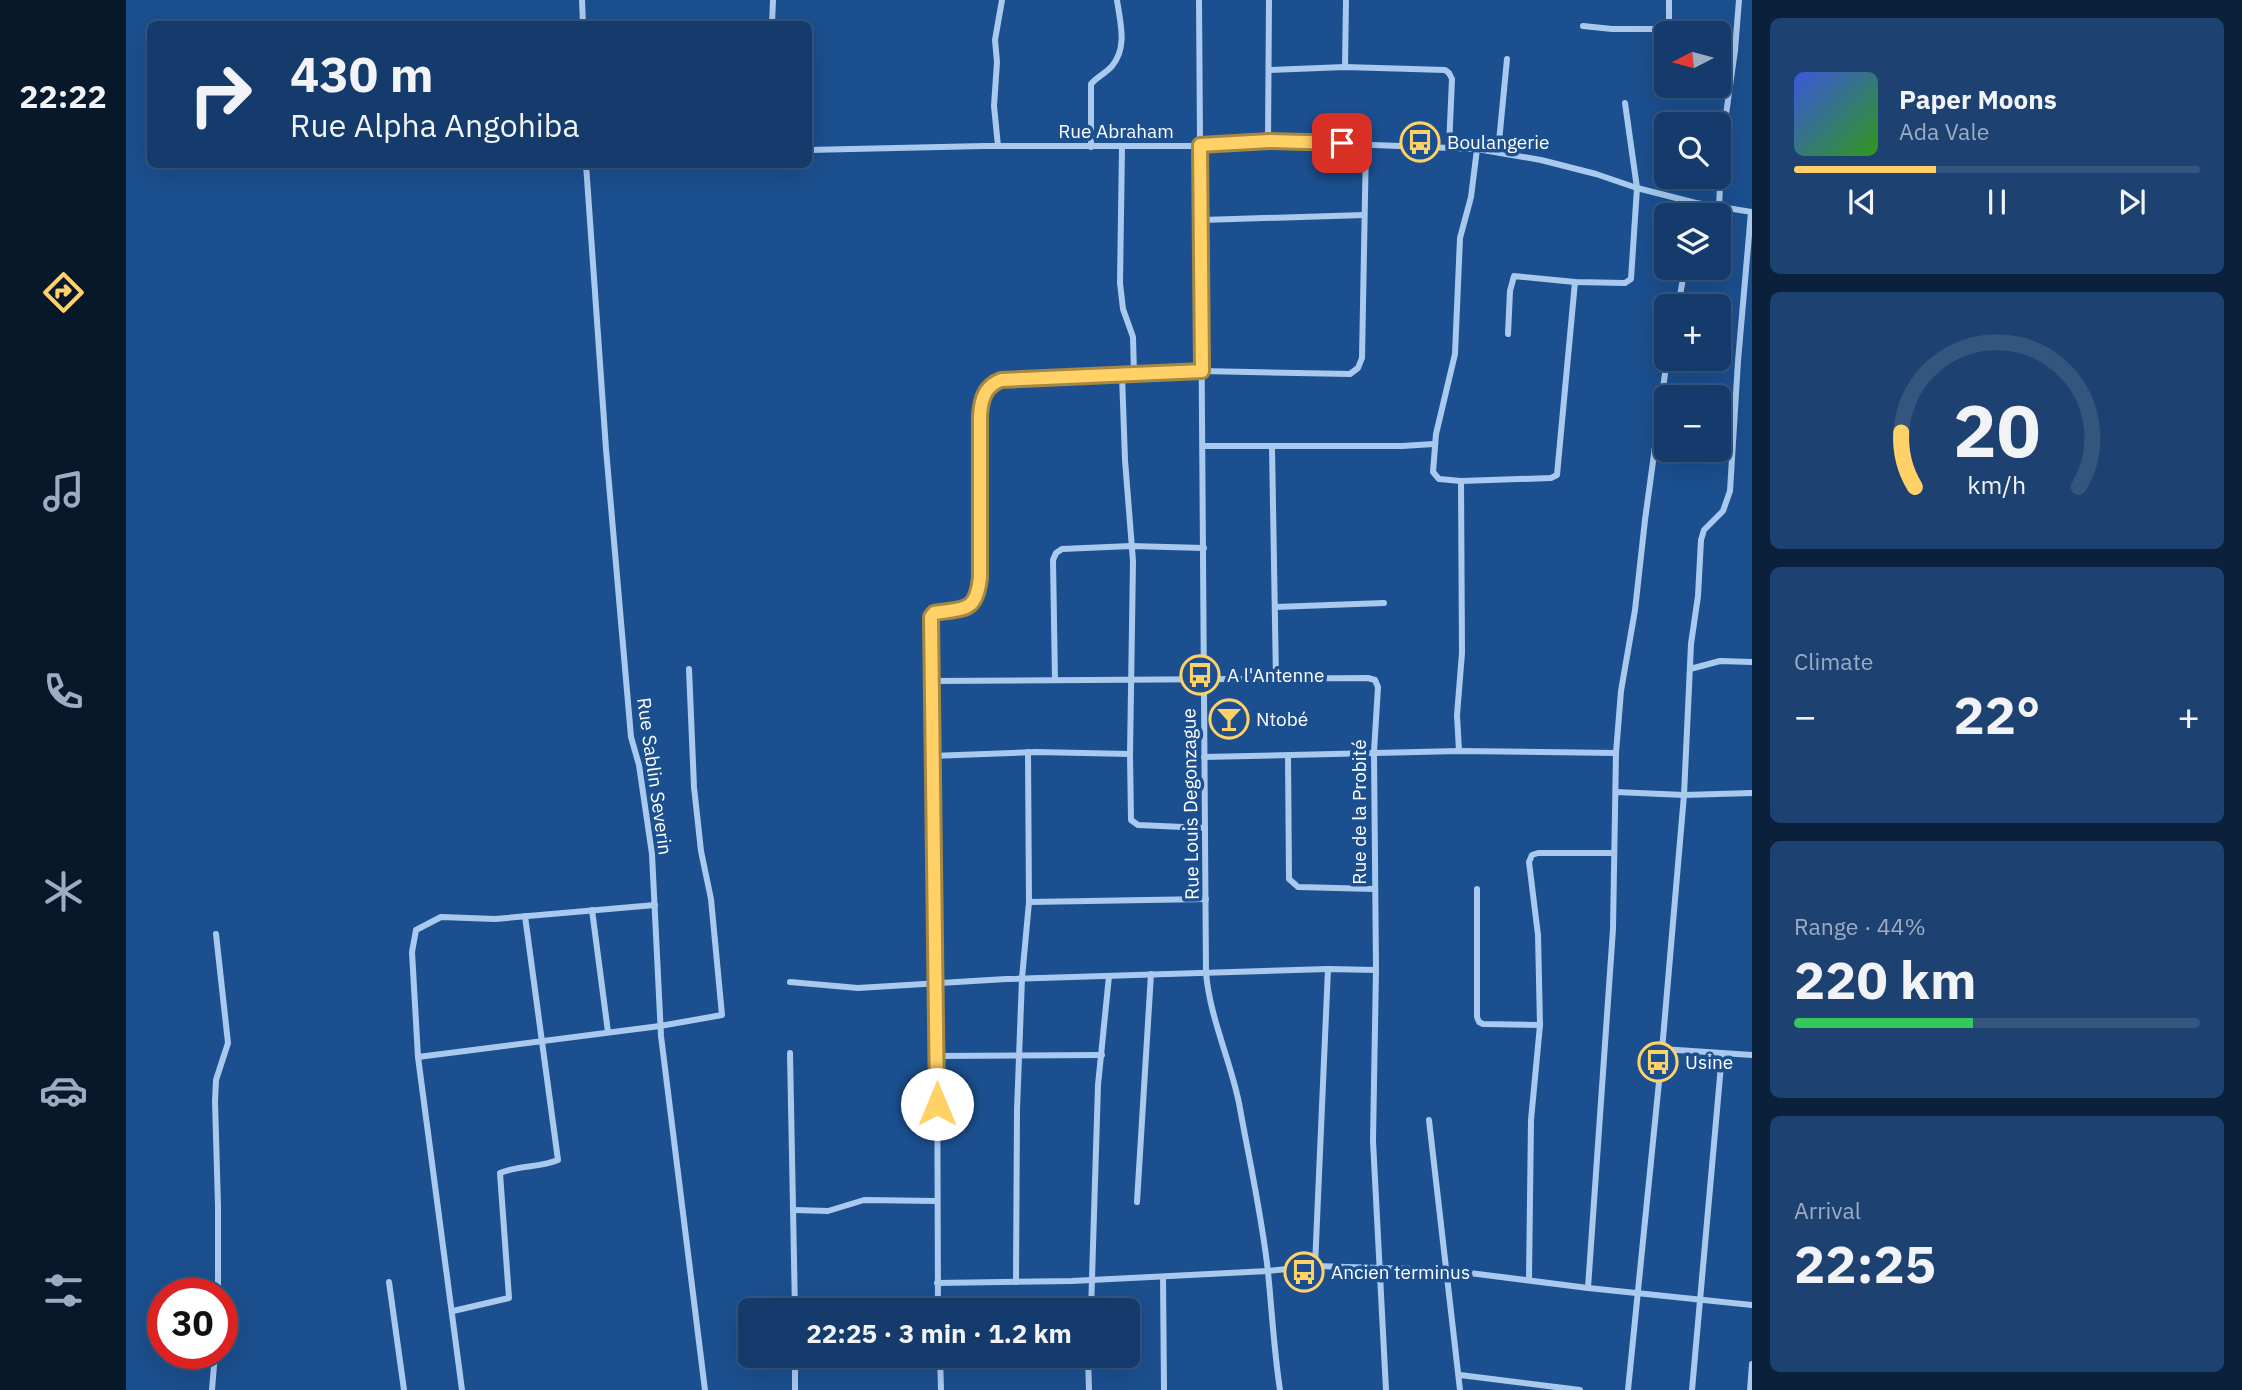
<!DOCTYPE html>
<meta charset="utf-8">
<style>
body{margin:0;font-family:"IBM Plex Sans",sans-serif;background:#1d4271;color:#f1f3f6;height:100vh;display:flex;flex-direction:column;font-size:26px;white-space:nowrap}
*{box-sizing:border-box;margin:0}
p{font-size:23px;color:#9dadc1}
.icon{flex:none;width:38px;height:38px;fill:none;stroke:currentColor;stroke-width:2;stroke-linecap:round;stroke-linejoin:round}
.map{position:relative;flex:1;overflow:hidden}
.details{display:flex;flex-direction:column;gap:18px;padding:18px;background:#0b203b;width:490px}
.details>*{flex:none}
.guide{position:absolute;left:21px;top:21px;width:665px;height:147px;border-radius:10px;box-shadow:0 7px 28px #0002,0 0 0 2px #33557e;background:#143b6b;color:#f1f3f6;overflow:hidden}
.needle{width:46px;rotate:264deg}
.fabs{position:absolute;left:1528px;top:21px;display:grid;gap:14px}
.fabs a{display:grid;place-items:center;width:77px;height:77px;border-radius:10px;background:#143b6b;box-shadow:0 7px 28px #0002,0 0 0 2px #33557e;font-size:35px}
.speed{position:absolute;left:21px;top:1278px;display:flex;gap:14px;font-size:35px;font-weight:700;text-align:center}
.speed>*{display:grid;place-content:center;width:91px;height:91px;border-radius:50%;background:#143b6b;box-shadow:0 7px 28px #0002,0 0 0 2px #33557e;line-height:1}
.speed .limit{border:10px solid #d22;background:#fff;color:#111}
.pin{position:absolute;display:grid;place-items:center;width:60px;height:60px;color:#fff;margin:-30px;border-radius:14px;box-shadow:0 4px 10px #0006}
.me{position:absolute;width:77px;margin:-38px;rotate:0deg;stroke-linejoin:round;filter:drop-shadow(0 0 5px #0008)}
.turn{display:flex;align-items:center;gap:24px;height:147px;padding:0 28px;font-size:32px}
.turn .icon{width:91px;height:91px;stroke-width:2.5}
.turn b{display:block;font-size:49px;line-height:60px}
.big{font-size:52px;font-weight:700;line-height:1.1}
.details .widget{flex:1;display:flex;flex-direction:column;justify-content:center;gap:10px;min-width:0;padding:0 24px;border-radius:10px;background:#1d4271}
.details .dial{align-items:center;gap:0}
.dial svg{height:182px;overflow:visible;fill:none;stroke:#33557e;stroke-width:7;stroke-linecap:round;text-anchor:middle}
.dial text{fill:#f1f3f6;stroke:none}
.song{display:flex;align-items:center;gap:21px}
.cover{width:84px;height:84px;border-radius:10px;background:linear-gradient(135deg,hsl(230 70% 55%),hsl(110 70% 35%))}
.played{height:7px;border-radius:4px;background:linear-gradient(90deg,#ffd166 35%,#33557e 35%)}
.keys{display:flex;justify-content:space-around;direction:ltr}
.heat{display:flex;justify-content:space-between;align-items:center;font-size:38px;direction:ltr}
.charge{height:10px;border-radius:5px;background:linear-gradient(90deg,#34c759 44%,#33557e 0)}
.trip{position:absolute;left:612px;top:1298px;width:402px;height:70px;border-radius:10px;background:#143b6b;box-shadow:0 7px 28px #0002,0 0 0 2px #33557e;font-weight:700;line-height:70px;text-align:center}
main{display:flex;flex:1;min-height:0}
.menu{display:flex;flex-direction:column;width:126px;justify-content:space-around;align-items:center;background:#08182b;color:#9dadc1}
.menu .icon{width:49px;height:49px}
.menu .current{color:#ffd166}
.menu b{font-size:32px;color:#f1f3f6}
.map>svg:first-child{display:block}
.lines{fill:none;stroke-linecap:round;stroke-linejoin:round}
.minor{stroke:#a9c9ee;stroke-width:6}
.route-casing{stroke:#a68842;stroke-width:18}
.route{stroke:#ffd166;stroke-width:12}
.labels{text-anchor:middle;stroke-width:7;stroke-linejoin:round;paint-order:stroke}
.street-label{font-size:19px;fill:#fff;stroke:#1b4f8f}
.poi-label{font-size:19px;fill:#fff;stroke:#1b4f8f;text-anchor:start}
</style>
<main>
<nav class="menu">
<b>22:22</b>
<svg class="icon current" aria-label="directions" viewBox="0 0 24 24"><path d="M12 3l9 9-9 9-9-9zM9 14v-3h6M13 9l2 2-2 2"/></svg>
<svg class="icon" aria-label="music" viewBox="0 0 24 24"><path d="M9 18V5l10-2v13"/><circle cx="6" cy="18" r="3"/><circle cx="16" cy="16" r="3"/></svg>
<svg class="icon" aria-label="phone" viewBox="0 0 24 24"><path d="M5 4h4l2 5-3 2q2 4 5 5l2-3 5 2v4C11 20 4 13 5 4z"/></svg>
<svg class="icon" aria-label="climate" viewBox="0 0 24 24"><path d="M12 3v18M4 7l16 10M4 17L20 7"/></svg>
<svg class="icon" aria-label="car" viewBox="0 0 24 24"><path d="M5 17H2v-5l4-1 3-4h7l3 4 3 1v5h-3M9 17h6M6 11h13"/><circle cx="7" cy="17" r="2"/><circle cx="17" cy="17" r="2"/></svg>
<svg class="icon" aria-label="filters" viewBox="0 0 24 24"><path d="M4 7h16M4 17h16"/><circle cx="9" cy="7" r="2"/><circle cx="15" cy="17" r="2"/></svg>
</nav>
<div class="map">
<svg width="1626" height="1390" viewBox="0 0 1626 1390">
<rect width="100%" height="100%" fill="#1b4f8f"/>
<g class="lines">
<g class="minor">
<path d="M456,0L457,24"/>
<path d="M1073,0L1080,973C1084,1018 1104,1059 1113,1103C1123,1159 1136,1216 1142,1272C1146,1312 1148,1351 1154,1390"/>
<path d="M1543,0V29L1547,33"/>
<path d="M646,24L647,0"/>
<path d="M1457,26L1486,29H1543"/>
<path d="M1592,47L1609,50"/>
<path d="M1219,67L1220,0"/>
<path d="M1144,70L1219,67L1319,70L1323,73L1326,79L1323,147"/>
<path d="M1142,141L1143,0"/>
<path d="M872,146L868,106L871,62L869,40L876,0"/>
<path d="M965,147V84C971,77 980,73 986,66C1002,47 994,22 991,0"/>
<path d="M996,147L994,283L997,309L1007,337L1008,374"/>
<path d="M1351,149L1345,197L1334,238L1329,354L1310,434L1307,472L1313,479L1335,481L1425,478L1431,475L1449,282"/>
<path d="M682,150L858,146H1068L1142,141L1351,149L1415,160L1470,174L1511,188L1570,203L1626,212"/>
<path d="M1372,152L1381,59"/>
<path d="M460,164L480,449L505,737L513,765L526,854L535,1036L579,1390"/>
<path d="M1593,207L1596,143L1609,50L1613,0"/>
<path d="M1568,215L1570,203"/>
<path d="M1076,220L1238,215"/>
<path d="M1552,306L1559,268"/>
<path d="M1382,334L1384,291L1388,276L1449,282L1499,283L1505,279L1511,188L1499,103"/>
<path d="M996,375L999,460L1007,561L1004,754L1005,820L1012,825L1079,828"/>
<path d="M1078,446H1276L1308,444"/>
<path d="M1146,447L1150,679"/>
<path d="M1149,607L1258,603"/>
<path d="M1564,669L1594,661L1626,662"/>
<path d="M929,680L927,560L930,553L936,549L1005,546L1078,548"/>
<path d="M805,681L1242,678L1249,680L1252,687L1248,752L1250,970L1247,1141L1260,1390"/>
<path d="M1333,751L1331,715L1336,653L1335,481"/>
<path d="M1162,755L1163,879L1172,887L1248,889"/>
<path d="M805,756L910,752L1004,754"/>
<path d="M1078,757L1333,751L1490,753"/>
<path d="M1490,792L1558,795L1626,793"/>
<path d="M1351,889V1017L1353,1022L1357,1024L1414,1025"/>
<path d="M903,902L1080,899"/>
<path d="M466,910L482,1032"/>
<path d="M90,934L102,1043L90,1080L89,1101L92,1206V1293"/>
<path d="M664,982L732,988L880,979L1202,969"/>
<path d="M1536,1049L1626,1055"/>
<path d="M664,1053L669,1311"/>
<path d="M811,1056L976,1055"/>
<path d="M292,1057L534,1026L596,1015L585,899L575,851L568,787L563,669"/>
<path d="M1303,1120L1334,1390"/>
<path d="M1011,1202L1025,974"/>
<path d="M668,1210L702,1211L738,1200L811,1201"/>
<path d="M1189,1266L1202,969L1250,970"/>
<path d="M1037,1277L1038,1390"/>
<path d="M1403,1279L1405,1120L1414,1025L1412,935L1403,862L1406,855L1412,853H1488"/>
<path d="M263,1282L278,1390"/>
<path d="M890,1282L891,1110L896,978L903,902L902,752"/>
<path d="M811,1283L946,1281L1142,1271L1189,1266L1320,1270L1462,1288L1626,1305"/>
<path d="M1462,1288L1487,929L1490,753L1495,691L1509,610L1519,520L1541,359"/>
<path d="M327,1311L383,1298L374,1173C393,1165 413,1168 432,1160L399,916"/>
<path d="M812,1311L811,1010L804,626L805,617L808,613C838,608 850,613 854,578V416C855,399 859,386 875,380L1076,371L1224,374L1232,368L1236,358L1240,144"/>
<path d="M965,1311L972,1085L983,976"/>
<path d="M814,1356L815,1390"/>
<path d="M962,1356L963,1390"/>
<path d="M1334,1375L1454,1390"/>
<path d="M86,1390L89,1353"/>
<path d="M336,1390L292,1057L286,952L290,930L315,917L369,919L529,905"/>
<path d="M669,1390V1356"/>
<path d="M1502,1390L1535,1062L1558,795L1565,644L1572,596L1575,540L1578,530L1597,511L1604,491L1612,361L1625,212"/>
<path d="M1566,1390L1596,1054"/>
<path d="M1624,1390L1626,1364"/>
</g>
</g>
<g class="lines">
<g class="route-casing">
<path id="route" d="M811,1104L805,617L808,613C838,608 850,613 854,578V416C855,399 859,386 875,380L1076,371L1074,145L1143,141L1216,143"/>
</g>
<use href="#route" class="route"/>
</g>
<defs>
<g id="bus-ring" transform="scale(2.0125)"><circle r="9.5" fill="#1b4f8f" stroke="#ffd166" stroke-width="1.5"/><path d="M-5-6H5V4H4V6H2V4H-2V6H-4V4H-5ZM-3.5-4V0h7V-4ZM-3.5 1.2v1.5H-2V1.2ZM2 1.2v1.5H3.5V1.2Z" fill="#ffd166"/></g>
<g id="bar-ring" transform="scale(2.0125)"><circle r="9.5" fill="#1b4f8f" stroke="#ffd166" stroke-width="1.5"/><path d="M-6-5H6L.8 .8V4.5H3.5V6h-7V4.5H-.8V.8Z" fill="#ffd166"/></g>
</defs>
<g fill-rule="evenodd">
<use href="#bus-ring" x="1294" y="142"/>
<use href="#bus-ring" x="1074" y="675"/>
<use href="#bar-ring" x="1103" y="719"/>
<use href="#bus-ring" x="1532" y="1062"/>
<use href="#bus-ring" x="1178" y="1272"/>
</g>
<g class="labels">
<g class="street-label">
<text x="990" y="138">Rue Abraham</text>
<text transform="translate(529 776) rotate(82)" y="7">Rue Sablin Severin</text>
<text transform="translate(1064 804) rotate(-91)" y="7">Rue Louis Degonzague</text>
<text transform="translate(1233 812) rotate(-90)" y="7">Rue de la Probité</text>
</g>
<g class="poi-label">
<text x="1321" y="149">Boulangerie</text>
<text x="1101" y="682">A l'Antenne</text>
<text x="1130" y="726">Ntobé</text>
<text x="1559" y="1069">Usine</text>
<text x="1205" y="1279">Ancien terminus</text>
</g>
</g>
</svg>
<div class="fabs">
<a><svg class="needle" viewBox="-14 -14 28 28"><path d="M0-13l5 13h-10z" fill="#e53935"/><path d="M0 13l5-13h-10z" fill="#9dadc1"/></svg></a>
<a><svg class="icon" aria-label="search" viewBox="0 0 24 24"><circle cx="10" cy="10" r="6"/><path d="M15 15l6 6"/></svg></a>
<a><svg class="icon" aria-label="layers" viewBox="0 0 24 24"><path d="M12 4l9 5-9 5-9-5zM3 14l9 5 9-5"/></svg></a>
<a>+</a>
<a>−</a>
</div>
<div class="speed"><div class="limit">30</div></div>
<div class="pin" style="left:1216px;top:143px;background:#d93025"><svg class="icon" aria-label="arrive" viewBox="0 0 24 24"><path d="M6 21V4h12l-3 4 3 4H6"/></svg></div>
<svg class="me" style="left:811px;top:1104px" viewBox="-20 -20 40 40"><circle r="19" fill="#fff"/><path d="M0-13L10 11 0 6-10 11z" fill="#ffd166"/></svg>
<div class="trip">22:25 · 3 min · 1.2 km</div>
<div class="guide">
<div class="turn"><svg class="icon" aria-label="right" viewBox="0 0 24 24"><path d="M7 20v-9h11M14 6l5 5-5 5"/></svg><div><b>430 m</b>Rue Alpha Angohiba</div></div>
</div>
</div>
<section class="details">
<div class="widget">
<div class="song"><i class="cover"></i><div><b>Paper Moons</b><p>Ada Vale</p></div></div>
<div class="played"></div>
<div class="keys"><svg class="icon" aria-label="previous" viewBox="0 0 24 24"><path d="M18 5L8 12l10 7zM5 5v14"/></svg><svg class="icon" aria-label="pause" viewBox="0 0 24 24"><path d="M8 5v14M16 5v14"/></svg><svg class="icon" aria-label="next" viewBox="0 0 24 24"><path d="M6 5l10 7-10 7zM19 5v14"/></svg></div>
</div>
<div class="widget dial"><svg viewBox="0 0 100 80">
<path d="M14 69A42 42 0 1 1 86 69"/>
<path d="M14 69A42 42 0 0 1 8 45" stroke="#ffd166"/>
<text x="50" y="56" font-size="32" font-weight="700">20</text>
<text x="50" y="72" font-size="11">km/h</text>
</svg></div>
<div class="widget"><p>Climate</p>
<div class="heat"><a>−</a><b class="big">22°</b><a>+</a></div>
</div>
<div class="widget"><p>Range · 44%</p><b class="big">220 km</b><div class="charge"></div></div>
<div class="widget"><p>Arrival</p><b class="big">22:25</b></div>
</section>
</main>
